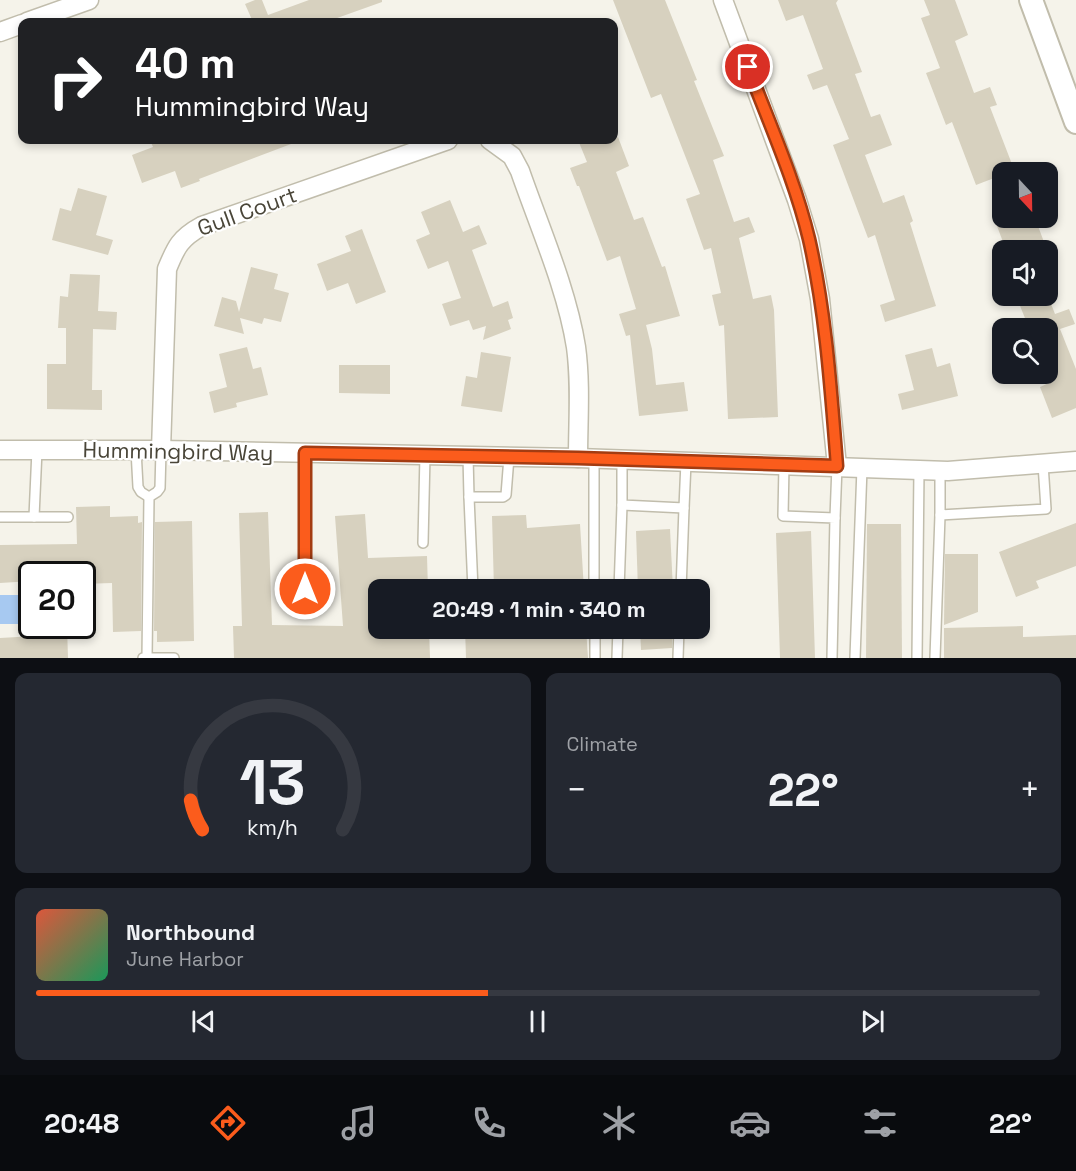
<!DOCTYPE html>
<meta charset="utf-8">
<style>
body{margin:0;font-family:"Space Grotesk",sans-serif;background:#242831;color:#f1f3f6;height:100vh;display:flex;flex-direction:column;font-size:22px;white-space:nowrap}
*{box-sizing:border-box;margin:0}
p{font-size:20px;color:#9ea1a6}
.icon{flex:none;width:33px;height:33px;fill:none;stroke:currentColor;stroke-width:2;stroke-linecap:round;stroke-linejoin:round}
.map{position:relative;height:658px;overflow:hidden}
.details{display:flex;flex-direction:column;gap:15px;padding:15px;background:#0d0f14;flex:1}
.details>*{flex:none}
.banner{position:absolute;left:18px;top:18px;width:600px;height:126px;border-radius:12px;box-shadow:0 3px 9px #0003;background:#202124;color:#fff;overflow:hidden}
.needle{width:39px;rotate:158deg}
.tools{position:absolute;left:992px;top:162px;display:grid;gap:12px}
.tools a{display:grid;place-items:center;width:66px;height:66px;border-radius:12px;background:#171b24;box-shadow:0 3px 9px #0003;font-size:30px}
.speed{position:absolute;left:18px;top:561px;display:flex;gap:12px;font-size:30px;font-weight:700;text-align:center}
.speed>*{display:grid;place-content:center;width:78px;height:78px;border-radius:50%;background:#171b24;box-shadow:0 3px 9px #0003;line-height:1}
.speed .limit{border:3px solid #111;border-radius:9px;background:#fff;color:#111}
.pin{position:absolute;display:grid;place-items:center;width:51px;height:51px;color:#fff;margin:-26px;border:3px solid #fff;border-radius:50%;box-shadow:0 2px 6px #0007}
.me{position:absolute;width:66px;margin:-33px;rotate:0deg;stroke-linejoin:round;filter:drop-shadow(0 0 4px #0008)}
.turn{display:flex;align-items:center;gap:21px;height:126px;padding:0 18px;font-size:27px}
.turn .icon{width:78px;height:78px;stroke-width:2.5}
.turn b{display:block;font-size:42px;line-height:51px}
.big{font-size:45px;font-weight:700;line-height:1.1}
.details .card{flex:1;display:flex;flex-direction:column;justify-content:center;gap:9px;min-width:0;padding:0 21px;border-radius:12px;background:#242831}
.details .dial{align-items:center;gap:0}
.dial svg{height:156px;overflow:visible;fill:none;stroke:#363941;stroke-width:7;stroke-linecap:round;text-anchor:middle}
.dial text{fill:#f1f3f6;stroke:none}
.song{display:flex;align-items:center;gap:18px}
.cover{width:72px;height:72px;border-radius:9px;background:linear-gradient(135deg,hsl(10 70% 55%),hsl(150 70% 35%))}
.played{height:6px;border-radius:3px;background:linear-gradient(90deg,#fb5c1c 45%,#363941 45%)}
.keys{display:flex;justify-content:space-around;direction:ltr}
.heat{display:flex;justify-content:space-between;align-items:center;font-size:33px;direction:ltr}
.details .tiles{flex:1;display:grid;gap:15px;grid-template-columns:1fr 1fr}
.card:last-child{grid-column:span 2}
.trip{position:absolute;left:368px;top:579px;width:342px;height:60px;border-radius:12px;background:#171b24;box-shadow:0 3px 9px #0003;font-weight:700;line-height:60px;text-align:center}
.menu{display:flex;height:96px;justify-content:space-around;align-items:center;background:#090b0e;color:#9ea1a6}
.menu .icon{width:42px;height:42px}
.menu .current{color:#fb5c1c}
.menu b{font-size:27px;color:#f1f3f6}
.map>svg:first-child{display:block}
.water{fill:#a7c9f1}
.building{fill:#d7d1bf}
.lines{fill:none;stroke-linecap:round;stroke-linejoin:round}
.service-casing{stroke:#c1bdac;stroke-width:12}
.minor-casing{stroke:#c1bdac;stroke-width:21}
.tertiary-casing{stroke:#c1bdac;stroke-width:26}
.service{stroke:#fff;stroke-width:9}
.minor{stroke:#fff;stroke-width:18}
.tertiary{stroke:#fff;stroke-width:22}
.route-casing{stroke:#a33c12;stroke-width:15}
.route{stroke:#fb5c1c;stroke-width:10}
.labels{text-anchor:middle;stroke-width:4.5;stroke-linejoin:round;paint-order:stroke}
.street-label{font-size:22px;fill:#494538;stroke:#fff}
</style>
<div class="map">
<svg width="1076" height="658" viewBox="0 0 1076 658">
<rect width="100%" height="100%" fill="#f5f3ea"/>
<path class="water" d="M0,595H23L22,622L18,624H0Z"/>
<g class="building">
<path d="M255,0H262L268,15L309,0H382V2L326,22H253L245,4Z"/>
<path d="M613,0H665L697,80L694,81L724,156L713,160L734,222L749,217L755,232L739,238L753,299L771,295L774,310L778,417L728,419L724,325L719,326L712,295L721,293L711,248L704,250L686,199L700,194L661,94L651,98Z"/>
<path d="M778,0H838L836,3L862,72L855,74L871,117L880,114L892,145L865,155L883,203L904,195L913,221L910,223L936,306L885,322L880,305L895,300L875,235L868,238L833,145L849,139L827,85L813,90L807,75L823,69L803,15L786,21Z"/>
<path d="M924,0H955L968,35L955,41L974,93L990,87L997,105L990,107L1015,172H1002V175L976,185L952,122L946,125L926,73L940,68L921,18L930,15Z"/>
<path d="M618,137L629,166L616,172L634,220L643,217L662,267L665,266L680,316L646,325L652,349L656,385L684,382L688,411L639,416L630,335L626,336L619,314L636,309L620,256L607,261L579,186H577L570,168L587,162L578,140H614Z"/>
<path d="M150,140H299V141L199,179L200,181L181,188L175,171L142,183L132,155L153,147Z"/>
<path d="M78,188L107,196L96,235L113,240L108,255L52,240L60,208L71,211Z"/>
<path d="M450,200L463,232L479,225L487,244L472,250L493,307L508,301L513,318L508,320L511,329L483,340L486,326L473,330L469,320L450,326L442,304L461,298L448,261L428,269L416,240L430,234L421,212Z"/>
<path d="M994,218H1035L1047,250H1006Z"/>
<path d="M362,229L386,292L356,304L348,283L327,291L317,264L351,251L345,236Z"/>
<path d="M251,267L278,274L274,289L289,293L281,322L264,318L262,324L240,318L244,334L214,326L222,297L236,301L239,312Z"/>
<path d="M70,274L100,275L98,311L117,312L116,330L93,329L92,390H102V410L47,409V364H66V328H58L60,296L68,297Z"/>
<path d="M1016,296H1048L1055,314L1069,309L1075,324L1060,329L1076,369V408L1052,418L1040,387L1049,383L1047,379V328H1029Z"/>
<path d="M247,347L253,369L261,367L268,395L236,403L237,407L214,413L209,392L227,387L219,354Z"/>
<path d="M932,348L937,367L950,363L958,396L902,410L898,394L914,390L905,355Z"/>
<path d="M481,352L511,357L502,412L461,406L466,376L477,378Z"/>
<path d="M339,365H390V394L339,393Z"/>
<path d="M110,506V517L138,516V523L142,522L141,631L113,632L112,583L82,584V574H32V581L0,583V545L77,544L76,507Z"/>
<path d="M268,512L272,625L343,626L335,516L365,514L368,558L427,556L428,590H371L374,628H429L430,658H234L233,626H242L239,513Z"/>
<path d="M526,515L527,528L580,524L584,590H494L492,516Z"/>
<path d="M192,521L194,641L157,642V631H154L155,522Z"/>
<path d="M1076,523V566L1036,581L1039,588L1016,597L999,552Z"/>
<path d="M867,524H901L902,658H866Z"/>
<path d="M670,529L673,590H638L636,531Z"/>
<path d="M811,531L815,658H780L776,533Z"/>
<path d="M945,554H978V612L944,625Z"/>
<path d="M34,626H67L68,658H0V638L35,636Z"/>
<path d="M1023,626V637L1076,635V658H944V628Z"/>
<path d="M465,628H586L588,658H466Z"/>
<path d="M640,628H672V648L641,650Z"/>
</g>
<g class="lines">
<g class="service-casing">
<g id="service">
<path d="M136,450L138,487L141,492L149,497"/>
<path d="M305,453V610"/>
<path d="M468,456L469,497"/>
<path d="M594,459V590"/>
<path d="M622,460V505L684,508L686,462"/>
<path d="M784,465L783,516L835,518L832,658"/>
<path d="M940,471V515L1046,509L1043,464"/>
<path d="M0,517H68"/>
<path d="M34,517L37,450"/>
<path d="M835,518L837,466"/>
<path d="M423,543L425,455"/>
<path d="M473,590L469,497H503L506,495L509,457"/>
<path d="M619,590L622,505"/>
<path d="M681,590L684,508"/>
<path d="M595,628V658"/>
<path d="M143,658H174"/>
<path d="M147,658L149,497L157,492L160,488L161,450"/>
<path d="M617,658L618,628"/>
<path d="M678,658L679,628"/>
<path d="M855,658L862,468"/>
<path d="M917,658L919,470"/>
<path d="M935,658L940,515"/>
</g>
</g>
<g class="minor-casing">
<g id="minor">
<path d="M723,0L797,200L809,239L820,299L837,466"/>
<path d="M27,22L89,0"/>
<path d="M0,32L22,24"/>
<path d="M490,140L512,156L520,171C539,226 567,289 576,347C581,384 578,421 578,458"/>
<path d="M0,450H161L578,458L948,471L1076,461"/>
<path d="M161,450L167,269C176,247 180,238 202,226L448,140"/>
</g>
</g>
<g class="tertiary-casing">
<path id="tertiary" d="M1031,0L1076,122"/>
</g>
<use href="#service" class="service"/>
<use href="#minor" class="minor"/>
<use href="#tertiary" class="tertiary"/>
</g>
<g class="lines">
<g class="route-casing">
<path id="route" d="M305,589V453L578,458L837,466C831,391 826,313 809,239C795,180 769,123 748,67"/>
</g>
<use href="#route" class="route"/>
</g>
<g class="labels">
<g class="street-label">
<text transform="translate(247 211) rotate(-20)" y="8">Gull Court</text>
<text transform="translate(178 451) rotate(1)" y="8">Hummingbird Way</text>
</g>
</g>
</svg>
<div class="tools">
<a><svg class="needle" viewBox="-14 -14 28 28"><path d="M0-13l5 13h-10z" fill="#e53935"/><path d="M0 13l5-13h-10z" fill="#9ea1a6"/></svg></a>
<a><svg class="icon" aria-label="sound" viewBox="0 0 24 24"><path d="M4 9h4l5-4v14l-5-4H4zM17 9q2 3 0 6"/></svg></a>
<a><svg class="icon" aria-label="search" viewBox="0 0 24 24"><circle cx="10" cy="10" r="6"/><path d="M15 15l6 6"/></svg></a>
</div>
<div class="speed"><div class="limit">20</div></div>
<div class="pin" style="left:748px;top:67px;background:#d93025"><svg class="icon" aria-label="arrive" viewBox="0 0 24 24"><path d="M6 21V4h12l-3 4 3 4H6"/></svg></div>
<svg class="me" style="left:305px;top:589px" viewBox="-20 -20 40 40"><circle r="17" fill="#fb5c1c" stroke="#fff" stroke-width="3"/><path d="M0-11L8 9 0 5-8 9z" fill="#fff"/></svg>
<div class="trip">20:49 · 1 min · 340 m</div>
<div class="banner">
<div class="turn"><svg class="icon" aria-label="right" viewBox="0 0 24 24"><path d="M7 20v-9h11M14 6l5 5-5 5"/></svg><div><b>40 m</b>Hummingbird Way</div></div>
</div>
</div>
<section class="details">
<div class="tiles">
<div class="card dial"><svg viewBox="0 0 100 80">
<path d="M14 69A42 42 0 1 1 86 69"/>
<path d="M14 69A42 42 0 0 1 8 54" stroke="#fb5c1c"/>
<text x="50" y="56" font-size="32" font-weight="700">13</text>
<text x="50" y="72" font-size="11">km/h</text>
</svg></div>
<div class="card"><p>Climate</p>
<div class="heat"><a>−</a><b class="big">22°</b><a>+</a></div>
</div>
<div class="card">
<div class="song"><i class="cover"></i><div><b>Northbound</b><p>June Harbor</p></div></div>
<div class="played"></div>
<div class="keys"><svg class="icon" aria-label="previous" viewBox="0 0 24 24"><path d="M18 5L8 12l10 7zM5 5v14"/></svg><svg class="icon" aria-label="pause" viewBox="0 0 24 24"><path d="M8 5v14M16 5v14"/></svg><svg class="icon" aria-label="next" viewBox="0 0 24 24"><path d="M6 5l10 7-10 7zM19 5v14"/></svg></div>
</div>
</div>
</section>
<nav class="menu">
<b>20:48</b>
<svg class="icon current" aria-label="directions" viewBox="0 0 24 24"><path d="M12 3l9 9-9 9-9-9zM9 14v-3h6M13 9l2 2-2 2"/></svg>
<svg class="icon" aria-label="music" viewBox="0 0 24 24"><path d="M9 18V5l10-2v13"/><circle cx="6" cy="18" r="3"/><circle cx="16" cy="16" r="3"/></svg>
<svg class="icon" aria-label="phone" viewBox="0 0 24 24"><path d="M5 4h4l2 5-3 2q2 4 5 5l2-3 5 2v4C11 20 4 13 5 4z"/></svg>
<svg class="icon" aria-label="climate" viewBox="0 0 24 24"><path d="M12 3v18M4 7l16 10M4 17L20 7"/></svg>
<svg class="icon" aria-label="car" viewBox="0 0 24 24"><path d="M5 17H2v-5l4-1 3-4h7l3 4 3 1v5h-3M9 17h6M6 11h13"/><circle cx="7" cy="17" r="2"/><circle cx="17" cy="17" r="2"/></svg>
<svg class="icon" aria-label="filters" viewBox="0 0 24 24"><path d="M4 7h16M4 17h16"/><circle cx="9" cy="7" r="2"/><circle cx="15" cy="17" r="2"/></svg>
<b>22°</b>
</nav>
